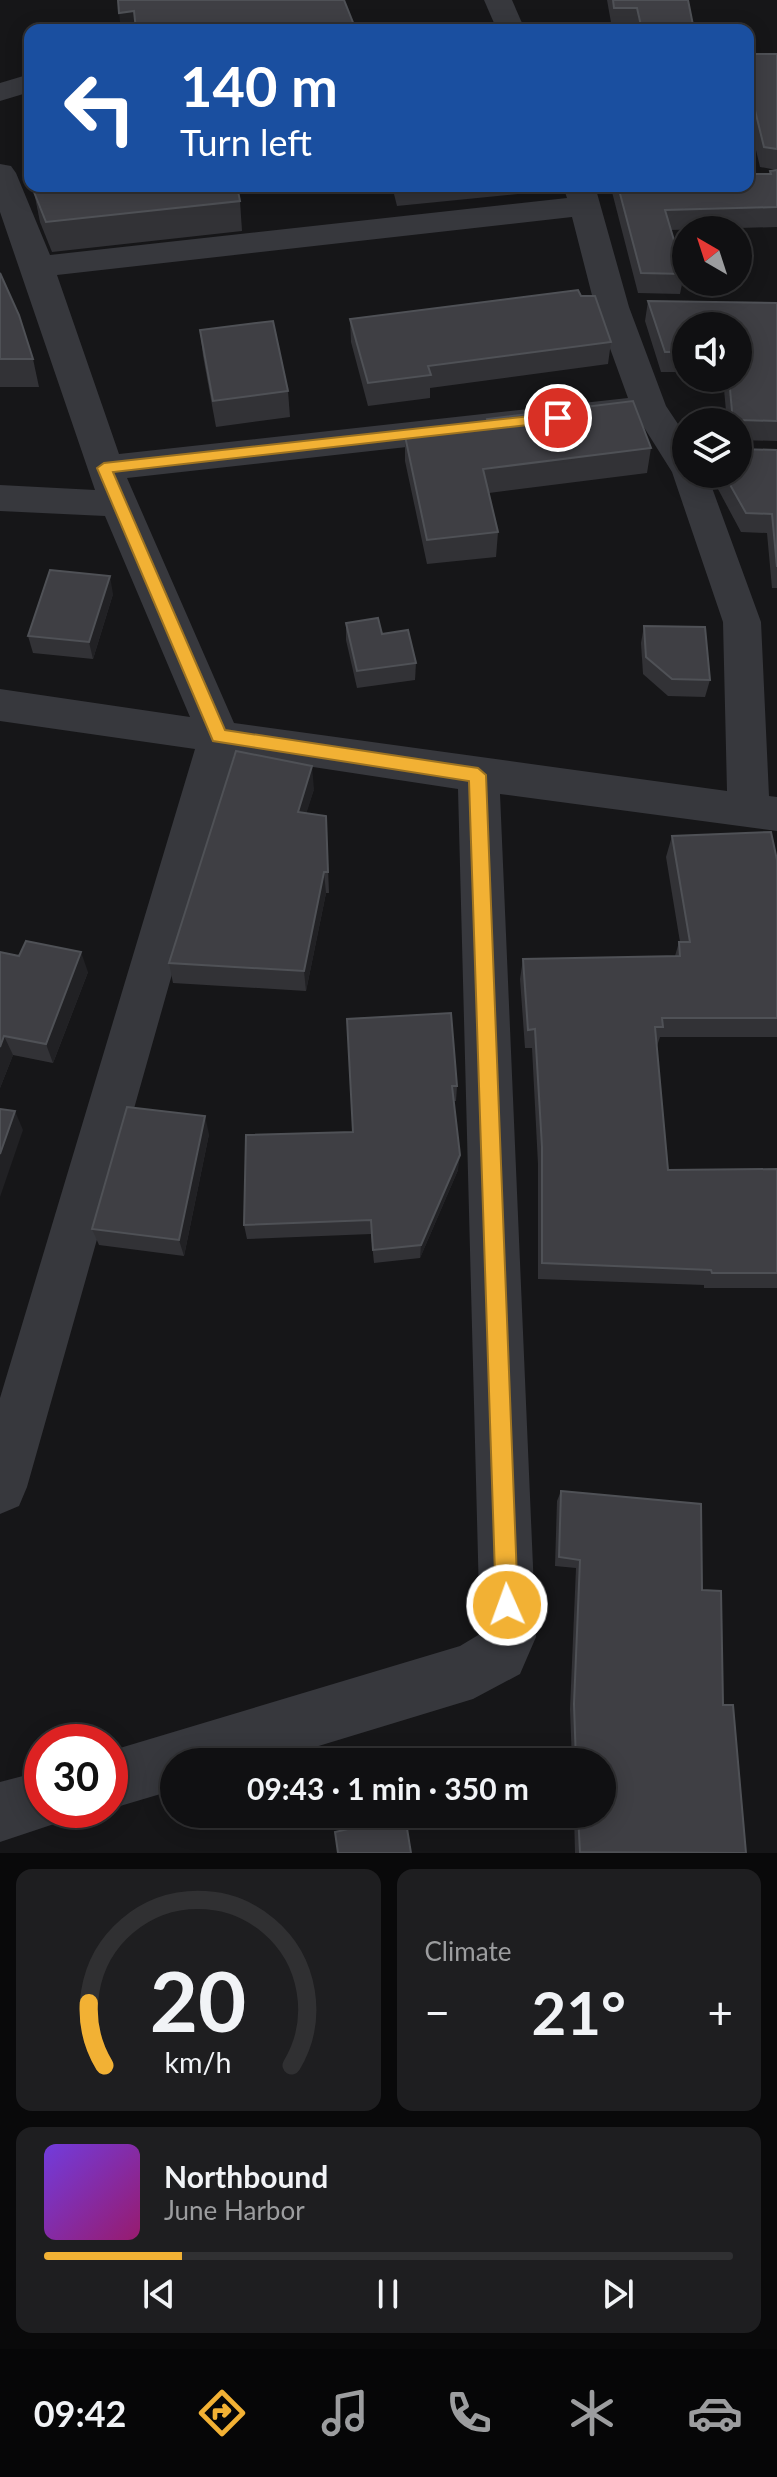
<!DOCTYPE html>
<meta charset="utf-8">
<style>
body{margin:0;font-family:Lato,sans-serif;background:#1e1e20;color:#f1f3f6;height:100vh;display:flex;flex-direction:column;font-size:30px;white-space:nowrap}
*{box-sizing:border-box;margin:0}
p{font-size:26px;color:#9c9d9f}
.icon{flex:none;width:44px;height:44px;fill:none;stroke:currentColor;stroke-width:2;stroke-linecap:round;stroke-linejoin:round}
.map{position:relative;height:1853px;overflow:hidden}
.side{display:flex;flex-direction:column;gap:16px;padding:16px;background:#09090a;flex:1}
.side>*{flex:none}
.top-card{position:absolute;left:24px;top:24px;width:730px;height:168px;border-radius:16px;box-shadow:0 4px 20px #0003,0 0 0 2px #303032;background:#1a4fa0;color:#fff;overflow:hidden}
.needle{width:52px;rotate:321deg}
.tools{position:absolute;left:672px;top:216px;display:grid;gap:16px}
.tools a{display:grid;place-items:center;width:80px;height:80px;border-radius:50%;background:#101012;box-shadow:0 4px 20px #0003,0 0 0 2px #303032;font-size:40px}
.speed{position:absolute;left:24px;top:1724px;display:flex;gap:16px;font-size:40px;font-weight:700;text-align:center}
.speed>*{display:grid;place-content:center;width:104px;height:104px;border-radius:50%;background:#101012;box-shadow:0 4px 20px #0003,0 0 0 2px #303032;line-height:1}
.speed .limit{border:12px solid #d22;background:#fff;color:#111}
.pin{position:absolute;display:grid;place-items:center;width:68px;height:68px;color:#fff;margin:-34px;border:4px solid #fff;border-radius:50%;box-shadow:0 2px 8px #0007}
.me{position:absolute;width:88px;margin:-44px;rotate:358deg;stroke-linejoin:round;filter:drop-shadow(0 0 6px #0008)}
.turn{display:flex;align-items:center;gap:28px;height:168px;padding:0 24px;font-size:36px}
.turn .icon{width:104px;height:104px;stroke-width:2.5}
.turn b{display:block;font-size:56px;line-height:68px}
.big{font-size:60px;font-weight:700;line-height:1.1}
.side .widget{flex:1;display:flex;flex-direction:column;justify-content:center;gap:12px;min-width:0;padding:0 28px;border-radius:16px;background:#1e1e20}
.side .dial{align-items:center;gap:0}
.dial svg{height:208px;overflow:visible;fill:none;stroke:#303032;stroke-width:7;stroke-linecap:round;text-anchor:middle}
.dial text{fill:#f1f3f6;stroke:none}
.song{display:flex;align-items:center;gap:24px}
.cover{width:96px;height:96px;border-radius:12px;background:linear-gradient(135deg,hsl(260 70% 55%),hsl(320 70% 35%))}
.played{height:8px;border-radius:4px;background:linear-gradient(90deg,#f2b134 20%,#303032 20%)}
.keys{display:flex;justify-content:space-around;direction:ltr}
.heat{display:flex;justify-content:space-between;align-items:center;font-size:44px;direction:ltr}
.side .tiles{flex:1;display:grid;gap:16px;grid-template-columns:1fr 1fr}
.widget:last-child{grid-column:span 2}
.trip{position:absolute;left:160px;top:1748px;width:456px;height:80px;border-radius:40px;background:#101012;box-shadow:0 4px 20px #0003,0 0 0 2px #303032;font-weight:700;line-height:80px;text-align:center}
.menu{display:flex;height:128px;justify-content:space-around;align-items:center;background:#060607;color:#9c9d9f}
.menu .icon{width:56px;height:56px}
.menu .selected{color:#f2b134}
.menu b{font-size:36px;color:#f1f3f6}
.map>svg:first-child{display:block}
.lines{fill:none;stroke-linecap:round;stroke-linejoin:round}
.street{fill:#37383d;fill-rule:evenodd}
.wall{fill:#323236}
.shaded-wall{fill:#212124}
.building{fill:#3f3f44;stroke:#4f5156;stroke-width:2}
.route{fill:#f2b134;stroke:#9d7322;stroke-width:2}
</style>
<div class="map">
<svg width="777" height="1853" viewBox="0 0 777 1853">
<rect width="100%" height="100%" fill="#161618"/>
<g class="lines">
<g class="street">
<path d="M484,0H512L525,30H497Z"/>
<path d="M30,74V92L0,101V83Z"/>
<path d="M0,164L11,166L16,173L50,255L567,198L563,186H595L629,307L666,406L686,436V474H707L761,622L769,796L777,797V831L500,794L536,1637L520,1674L473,1699L266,1762H174V1790L110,1809V1751L460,1646L480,1634L458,789L234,755L27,1487L19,1506L0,1514V1398L195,749L0,721V689L190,717L105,516L0,511V485L95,490L0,212ZM572,217L595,307L628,398L119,454L57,275ZM640,421L672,472L723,622L727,791L234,723L127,478Z"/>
<path d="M42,1771V1810H67L63,1821L0,1842V1782Z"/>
</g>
</g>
<g class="wall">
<path d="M607,0H688L694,30H635L634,28H612Z"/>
<path d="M748,50L752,54H777V170L760,167L748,116Z"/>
<path d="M777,170V227L671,230L684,274L680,294L638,293L612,192L613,186L769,174L770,171Z"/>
<path d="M392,186H548L547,191L397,206Z"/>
<path d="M34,192L240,201L242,231L52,252L40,222Z"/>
<path d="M0,273L33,359L39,387H0Z"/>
<path d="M581,296L611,342L608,364L430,388V398L368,406L351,342L350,319Z"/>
<path d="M648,301L777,303V441L740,440V449L777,450V588H772L767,533L741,532L711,476V474H738V422H727L723,378H738V326H686V372H661L645,321Z"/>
<path d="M200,330L288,391L290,417L216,427L203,356Z"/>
<path d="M487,419L651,448L647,473L489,493L498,532L496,557L427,564L405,461V436L486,428Z"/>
<path d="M113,594L93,659L33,653L28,636Z"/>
<path d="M346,623L382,634L416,663L415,680L357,688L346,640Z"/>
<path d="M644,626L710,680L705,697L668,696L643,674L641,643Z"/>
<path d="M314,789L306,813L326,816L329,893H326L306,991L173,983L169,963Z"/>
<path d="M672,836L777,860V1037H660L657,1046L668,1170L777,1169V1288H704V1285L538,1279V1164L532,1048H525L520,979L523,959L675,956L679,942H680L666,857Z"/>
<path d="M0,952L88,972L53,1063L13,1055L0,1088Z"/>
<path d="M347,1019L457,1086L456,1101H454L458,1170L420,1258L374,1263L371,1234L247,1239L244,1225L353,1132Z"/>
<path d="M209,1134L184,1256L99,1245L92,1229Z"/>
<path d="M561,1491L702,1590L723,1705L746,1853H575L574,1814H602V1762H572L570,1709L576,1568L555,1566L557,1501Z"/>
</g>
<g class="shaded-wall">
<path d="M134,11L136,30H121L119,13Z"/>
<path d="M110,576L113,594L93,659L89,642Z"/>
<path d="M312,766L314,789L300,834L298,812Z"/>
<path d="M324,872L326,893L306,991L304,971Z"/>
<path d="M81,952L88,972L53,1063L46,1044Z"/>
<path d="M4,1036L13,1055L0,1088V1047Z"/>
<path d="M15,1111L23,1130L0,1197V1154Z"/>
<path d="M205,1116L209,1134L184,1256L179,1240Z"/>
<path d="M460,1155L458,1170L420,1258L421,1245Z"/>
</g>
<g class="building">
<path d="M118,0H344L356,30H136L134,11L119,13Z"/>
<path d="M613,0H688L694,30H642L637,8H614Z"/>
<path d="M748,50L752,54H777V149L764,147L751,94H748Z"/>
<path d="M777,170V207L665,210L684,274L641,273L618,186H748V174H771L770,171Z"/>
<path d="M33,186H237L240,201L46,222L34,192Z"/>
<path d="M0,273L19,315L33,359H0Z"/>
<path d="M578,290L581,296H595L611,342L428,366L431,375L368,383L350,319Z"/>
<path d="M648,301L777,303V421L740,420V449L777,450V567L772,514L746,513L724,474H738V422H733L729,378H738V326H686V352H665Z"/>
<path d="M273,321L288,391L213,401L200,330Z"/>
<path d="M633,401L651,448L483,469L498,532L427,540L405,436L489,427L487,419Z"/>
<path d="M50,570L110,576L89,642L28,636Z"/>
<path d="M378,618L382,634L408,630L416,663L357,671L346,623Z"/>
<path d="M644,626L705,627L710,680L672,679L646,657Z"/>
<path d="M236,751L312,766L298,812L326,816L328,872H324L304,971L169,963Z"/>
<path d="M771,832L777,860V1018H662L663,1027H655L668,1170L777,1169V1273H712L711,1270L542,1263V1147L535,1029L528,1030L523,959L680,956L679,942H690L672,836Z"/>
<path d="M26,941L81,952L46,1044L4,1036L0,1047V952L19,956Z"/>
<path d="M451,1013L457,1086H452L460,1155L421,1245L373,1250L371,1220L244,1225L246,1135L353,1132L347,1019Z"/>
<path d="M127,1107L205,1116L179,1240L92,1229Z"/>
<path d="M0,1109L15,1111L0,1154Z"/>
<path d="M561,1491L701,1504L702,1590L721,1591L723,1705H733L746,1853L580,1852L578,1814H602V1762H576L574,1704L580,1560L559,1557Z"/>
<path d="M405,1816L411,1853H338L335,1832Z"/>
</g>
<path class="route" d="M558,413L563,414V421L113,472L225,730L478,768L486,775L518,1605L515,1613L507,1616L499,1613L496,1605L469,781L213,741L97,468L104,463Z"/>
</svg>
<div class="tools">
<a><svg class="needle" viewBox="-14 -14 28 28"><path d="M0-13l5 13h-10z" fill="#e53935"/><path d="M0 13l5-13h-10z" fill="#9c9d9f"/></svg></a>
<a><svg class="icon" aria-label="sound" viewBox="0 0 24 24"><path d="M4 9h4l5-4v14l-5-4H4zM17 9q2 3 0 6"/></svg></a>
<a><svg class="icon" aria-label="layers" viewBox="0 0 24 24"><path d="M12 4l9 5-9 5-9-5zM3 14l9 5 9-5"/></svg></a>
</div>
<div class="speed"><div class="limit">30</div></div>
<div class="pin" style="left:558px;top:418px;background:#d93025"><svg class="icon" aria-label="arrive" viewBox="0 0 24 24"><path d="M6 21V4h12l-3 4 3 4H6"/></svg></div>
<svg class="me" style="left:507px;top:1605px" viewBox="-20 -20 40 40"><circle r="17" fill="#f2b134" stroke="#fff" stroke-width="3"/><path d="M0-11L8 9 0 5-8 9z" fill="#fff"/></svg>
<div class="trip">09:43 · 1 min · 350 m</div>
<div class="top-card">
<div class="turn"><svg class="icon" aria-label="left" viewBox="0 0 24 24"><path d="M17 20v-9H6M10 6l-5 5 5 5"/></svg><div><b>140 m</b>Turn left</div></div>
</div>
</div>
<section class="side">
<div class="tiles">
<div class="widget dial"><svg viewBox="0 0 100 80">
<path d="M14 69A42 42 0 1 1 86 69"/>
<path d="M14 69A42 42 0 0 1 8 45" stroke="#f2b134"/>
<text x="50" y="56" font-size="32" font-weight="700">20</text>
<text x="50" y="72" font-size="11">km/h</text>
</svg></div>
<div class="widget"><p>Climate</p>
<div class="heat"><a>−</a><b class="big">21°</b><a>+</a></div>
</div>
<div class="widget">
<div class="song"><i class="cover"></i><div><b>Northbound</b><p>June Harbor</p></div></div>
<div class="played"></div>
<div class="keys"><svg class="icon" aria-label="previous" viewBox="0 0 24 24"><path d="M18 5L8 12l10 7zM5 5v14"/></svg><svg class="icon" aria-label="pause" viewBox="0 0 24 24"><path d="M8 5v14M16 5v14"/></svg><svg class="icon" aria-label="next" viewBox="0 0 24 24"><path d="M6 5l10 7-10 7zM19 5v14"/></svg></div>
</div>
</div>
</section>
<nav class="menu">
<b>09:42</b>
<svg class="icon selected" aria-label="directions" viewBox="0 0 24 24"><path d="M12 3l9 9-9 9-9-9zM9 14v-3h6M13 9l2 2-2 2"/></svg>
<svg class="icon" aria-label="music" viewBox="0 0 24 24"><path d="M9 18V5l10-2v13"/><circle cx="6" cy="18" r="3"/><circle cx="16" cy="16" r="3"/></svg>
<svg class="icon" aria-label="phone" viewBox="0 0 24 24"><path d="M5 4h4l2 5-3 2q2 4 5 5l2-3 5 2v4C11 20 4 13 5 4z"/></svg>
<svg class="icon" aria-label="climate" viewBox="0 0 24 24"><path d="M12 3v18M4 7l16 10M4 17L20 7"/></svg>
<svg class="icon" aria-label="car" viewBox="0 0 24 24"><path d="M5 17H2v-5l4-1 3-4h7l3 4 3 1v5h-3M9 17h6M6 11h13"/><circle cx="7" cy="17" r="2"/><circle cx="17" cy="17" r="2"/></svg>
</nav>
